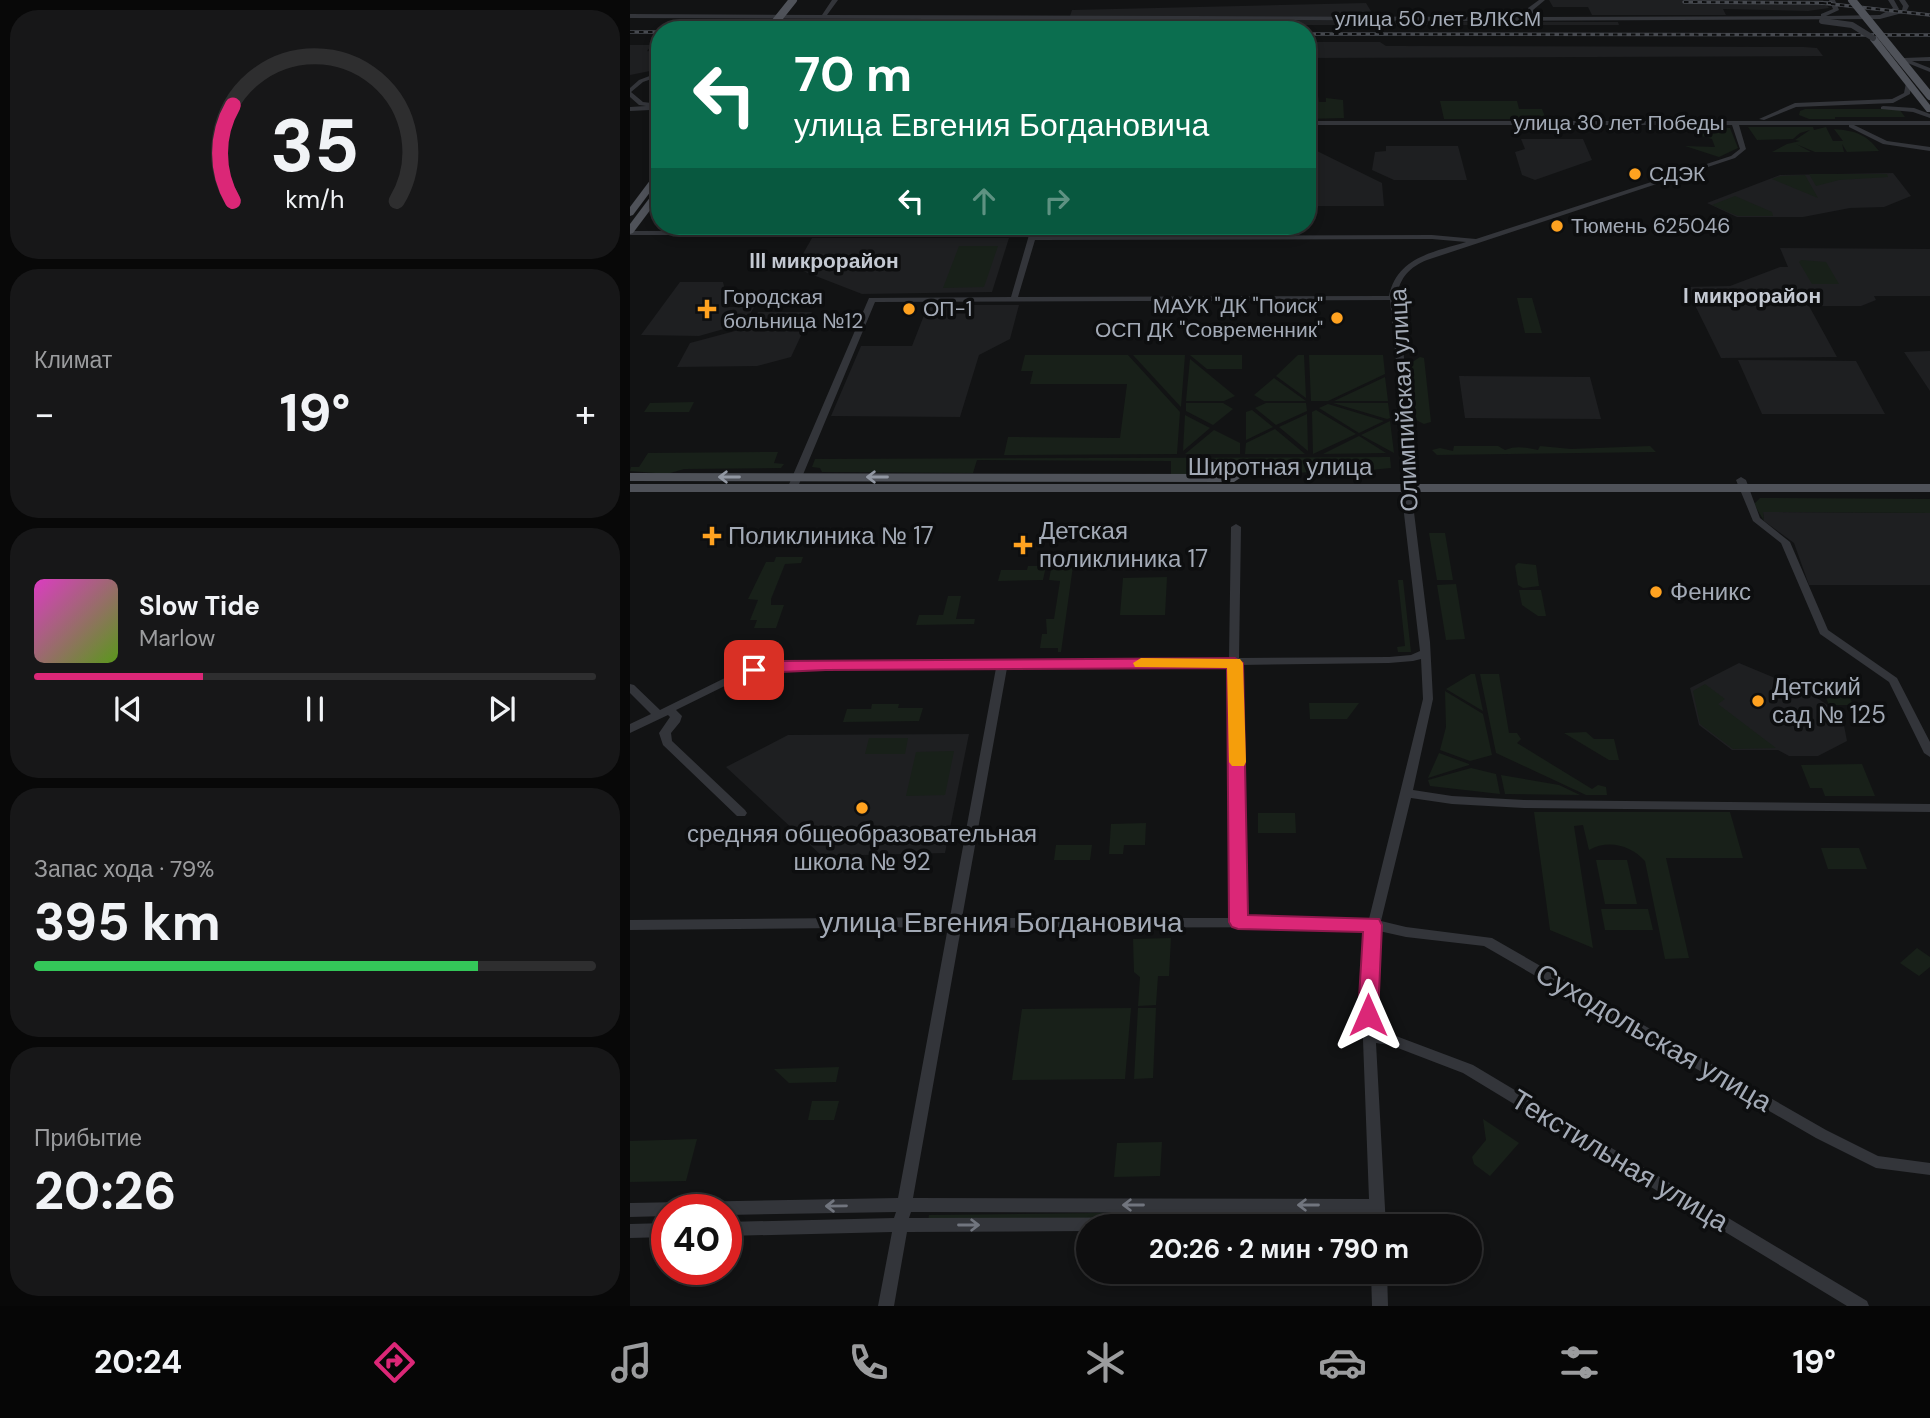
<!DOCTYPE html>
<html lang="ru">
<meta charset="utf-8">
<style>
body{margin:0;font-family:"DM Sans",sans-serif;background:#171718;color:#f1f3f6;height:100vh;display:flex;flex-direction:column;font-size:26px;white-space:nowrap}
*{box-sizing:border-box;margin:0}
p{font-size:23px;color:#9b9c9e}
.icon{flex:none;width:38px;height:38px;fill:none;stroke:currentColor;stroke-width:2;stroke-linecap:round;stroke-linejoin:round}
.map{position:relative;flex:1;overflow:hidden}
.sheet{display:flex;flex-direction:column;gap:10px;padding:10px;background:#080808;width:630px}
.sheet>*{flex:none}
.hud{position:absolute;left:21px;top:21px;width:665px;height:214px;border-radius:28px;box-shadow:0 4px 10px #0003,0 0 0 2px #2e2e2f;background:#0b6e4f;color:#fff;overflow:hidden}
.speed{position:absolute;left:21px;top:1194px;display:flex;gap:14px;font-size:35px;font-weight:700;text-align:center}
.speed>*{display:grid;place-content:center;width:91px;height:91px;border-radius:50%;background:#0e0e0f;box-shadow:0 4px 10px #0003,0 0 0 2px #2e2e2f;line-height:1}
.speed .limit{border:10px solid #d22;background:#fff;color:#111}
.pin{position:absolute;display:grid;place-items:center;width:60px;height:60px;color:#fff;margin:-30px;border-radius:14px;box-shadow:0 4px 10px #0006}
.me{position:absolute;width:77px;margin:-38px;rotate:0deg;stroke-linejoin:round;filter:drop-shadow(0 0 5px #0008)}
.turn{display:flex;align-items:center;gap:24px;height:147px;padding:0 28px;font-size:32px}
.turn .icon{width:91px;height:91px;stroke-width:2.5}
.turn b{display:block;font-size:49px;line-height:60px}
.lanes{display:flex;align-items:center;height:66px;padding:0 28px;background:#0003;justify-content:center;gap:35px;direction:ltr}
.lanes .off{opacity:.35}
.big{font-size:52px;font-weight:700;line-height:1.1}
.sheet .card{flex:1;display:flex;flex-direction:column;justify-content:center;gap:10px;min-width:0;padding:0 24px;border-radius:28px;background:#171718}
.sheet .dial{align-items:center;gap:0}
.dial svg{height:182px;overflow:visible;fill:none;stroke:#2e2e2f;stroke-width:7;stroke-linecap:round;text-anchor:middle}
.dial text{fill:#f1f3f6;stroke:none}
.song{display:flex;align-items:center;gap:21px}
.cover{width:84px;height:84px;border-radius:10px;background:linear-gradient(135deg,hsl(310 70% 55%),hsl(90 70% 35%))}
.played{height:7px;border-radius:4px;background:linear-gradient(90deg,#db2777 30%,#2e2e2f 30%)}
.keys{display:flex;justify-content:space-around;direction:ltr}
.heat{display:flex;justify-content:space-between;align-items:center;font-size:38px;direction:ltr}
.charge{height:10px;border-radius:5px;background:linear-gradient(90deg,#34c759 79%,#2e2e2f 0)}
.trip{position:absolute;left:446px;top:1214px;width:406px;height:70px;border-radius:35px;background:#0e0e0f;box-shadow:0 4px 10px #0003,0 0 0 2px #2e2e2f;font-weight:700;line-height:70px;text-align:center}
.menu{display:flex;height:112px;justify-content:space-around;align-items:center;background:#060606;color:#9b9c9e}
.menu .icon{width:49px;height:49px}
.menu .on{color:#db2777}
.menu b{font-size:32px;color:#f1f3f6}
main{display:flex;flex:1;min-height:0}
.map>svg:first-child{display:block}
.built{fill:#1e1f21}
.green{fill:#182019}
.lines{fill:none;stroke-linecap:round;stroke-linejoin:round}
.minor{fill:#33353a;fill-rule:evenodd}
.major{fill:#4f5259;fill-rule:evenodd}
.rail-casing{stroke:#46494f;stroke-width:3.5}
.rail{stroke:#0d0e0f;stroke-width:2;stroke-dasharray:4.5;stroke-linecap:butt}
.minor-bridge{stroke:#33353a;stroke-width:6}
.major-bridge{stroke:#4f5259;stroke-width:8}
.oneway{stroke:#9298a3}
.oneway2{stroke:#71757e}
.route{fill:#db2777;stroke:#8e194d;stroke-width:2}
.slow{fill:#f59e0b}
.poi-dot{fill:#ffa220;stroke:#0d0e0f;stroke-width:2.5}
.labels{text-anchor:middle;stroke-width:7;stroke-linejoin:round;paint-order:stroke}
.far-street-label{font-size:21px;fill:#a3aab6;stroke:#0d0e0f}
.far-poi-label{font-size:21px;fill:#a3aab6;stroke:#0d0e0f;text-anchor:start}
.far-neighbourhood-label{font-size:21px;font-weight:bold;fill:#c4c9d2;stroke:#0d0e0f}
.street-label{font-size:24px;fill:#a3aab6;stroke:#0d0e0f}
.poi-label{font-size:24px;fill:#a3aab6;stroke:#0d0e0f;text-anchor:start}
.near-street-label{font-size:28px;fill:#a3aab6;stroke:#0d0e0f}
</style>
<main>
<section class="sheet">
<div class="card dial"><svg viewBox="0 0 100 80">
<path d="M14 69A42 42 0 1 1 86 69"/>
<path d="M14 69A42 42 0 0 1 14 27" stroke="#db2777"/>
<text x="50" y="56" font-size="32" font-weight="700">35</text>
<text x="50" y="72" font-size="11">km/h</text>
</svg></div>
<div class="card"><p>Климат</p>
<div class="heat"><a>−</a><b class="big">19°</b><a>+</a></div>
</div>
<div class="card">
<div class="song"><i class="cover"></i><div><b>Slow Tide</b><p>Marlow</p></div></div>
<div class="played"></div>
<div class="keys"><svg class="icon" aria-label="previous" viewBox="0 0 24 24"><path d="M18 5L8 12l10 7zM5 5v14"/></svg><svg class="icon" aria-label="pause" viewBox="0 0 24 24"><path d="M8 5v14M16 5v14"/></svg><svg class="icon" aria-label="next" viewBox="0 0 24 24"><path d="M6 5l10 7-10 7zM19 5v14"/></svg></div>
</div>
<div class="card"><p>Запас хода · 79%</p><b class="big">395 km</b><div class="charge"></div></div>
<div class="card"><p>Прибытие</p><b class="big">20:26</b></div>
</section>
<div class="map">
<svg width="1300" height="1306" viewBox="0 0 1300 1306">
<rect width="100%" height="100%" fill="#121314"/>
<g class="built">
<path d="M919,0H1193L1199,8L1178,11L1093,9L1096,15H962L958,7H923Z"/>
<path d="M736,3L744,16H440L442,10Z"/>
<path d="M441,20L988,22L989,25H439Z"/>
<path d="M677,42H750L756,46L1174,47L1187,48L1193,56L677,58Z"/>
<path d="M0,45H22L17,51L30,52V69L0,75Z"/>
<path d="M891,139H953L962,160L905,180L892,175L885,152L895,149Z"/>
<path d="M756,146H828L837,180H764L742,170L745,152L756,151Z"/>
<path d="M677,151H687L752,183L754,206H677Z"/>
<path d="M1263,173L1281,196L1254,207L1220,208L1173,217H1107L1077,203L1150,175Z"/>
<path d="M182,238H379L362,292L232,294L165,268Z"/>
<path d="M1150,248L1300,249V296H1244L1246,300L1231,306H1179L1207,357L1091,358L1056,287L1100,286L1150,267H1158Z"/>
<path d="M50,282H93L99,307H124L115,323L69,336L11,335Z"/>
<path d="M298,305H389L380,339L349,355L330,417L201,416L231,346H282Z"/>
<path d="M128,312H182L161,357L127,366L47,367L60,343L120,327Z"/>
<path d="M1300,351V391L1274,352Z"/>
<path d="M1108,360L1226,361L1255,414H1132Z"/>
<path d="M829,376L960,377L971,419L835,418Z"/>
<path d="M1133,512L1300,513V585H1179L1164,543L1134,521Z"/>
<path d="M1109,663L1145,678L1155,676L1212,715L1217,741L1188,756H1159L1148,750H1102L1069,725L1060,688Z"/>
<path d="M339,734L315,853L192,856L96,767L158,735Z"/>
</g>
<g class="green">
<path d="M224,19H380L389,21L392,28H164L202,25Z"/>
<path d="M677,95H688L689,102H696V98L713,100L714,118L677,119Z"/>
<path d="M810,101H887L889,109H912L916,119H814Z"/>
<path d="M1175,109H1269L1275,117H1205V119H1179L1169,115L1170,111Z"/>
<path d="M1061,126L1100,128L1108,148L1089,157L1055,146L1085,147L1082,139L1068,135Z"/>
<path d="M1118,127H1183L1184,130L1196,127L1203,141H1213L1204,129C1226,131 1236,134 1249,151L1217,152L1212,144L1214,152H1185L1166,144L1181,152H1142L1157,144L1170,141L1165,140L1180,130L1170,133L1163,139L1127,140Z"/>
<path d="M1179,174H1257L1258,177L1209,180L1186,186Z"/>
<path d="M1175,175L1188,198L1142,179L1151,176Z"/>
<path d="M1105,196L1142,212L1143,216H1108L1082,205Z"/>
<path d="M329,246H368L354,287L313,288Z"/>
<path d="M1171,260L1196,262L1209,284H1182L1169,262Z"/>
<path d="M887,298H902L912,333H895Z"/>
<path d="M395,355H498L550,412L547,454L374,455L378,437L490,438L497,384H400L403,371H391Z"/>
<path d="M503,355H555L551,407Z"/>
<path d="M560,355H612V369H577Z"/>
<path d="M668,355H674L676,398L646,376Z"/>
<path d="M679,355H753L755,374L698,401H681Z"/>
<path d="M790,357L794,358L801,422L794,424L786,420L781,363Z"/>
<path d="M560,359L605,396L594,401H556Z"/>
<path d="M755,377L758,401H704Z"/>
<path d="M644,378L676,401H634L624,395Z"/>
<path d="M64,402L59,412H14L20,403Z"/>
<path d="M556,403H593L603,409L583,425L556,411Z"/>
<path d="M636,403H676L677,411L646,425L625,408Z"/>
<path d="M703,403H758L760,418L757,419Z"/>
<path d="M698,404L754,421L729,433L689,408Z"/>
<path d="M622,410L643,427L616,440V412Z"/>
<path d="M686,410L726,434L683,454L682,412Z"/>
<path d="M677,414L678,451L649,427Z"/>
<path d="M555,415L580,428L553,451Z"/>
<path d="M760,421L764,453L731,435Z"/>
<path d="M645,429L675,454H615L616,443Z"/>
<path d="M584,430L610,443V454H555Z"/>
<path d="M729,436L756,453L693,454Z"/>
<path d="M824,446H868L875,450C888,445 896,448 908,450L910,446L941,449L1020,446L1026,452L807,455L802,450L810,448L823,451Z"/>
<path d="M148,452L144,463L154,464L151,468L54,469L37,474L0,471L1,467H9L18,453Z"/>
<path d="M760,457L761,468L740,470V474L707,471L638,474H541V461L347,460L343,473L192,472L190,468L182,467L185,459Z"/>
<path d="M1130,498L1300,499V513L1133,512L1134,521L1124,504Z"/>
<path d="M799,533H815L823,580H807Z"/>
<path d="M146,557H173L171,563L155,564L141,599V605H154L146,628H124L127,620H120L128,600L118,599L136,562H144Z"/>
<path d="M431,559H444L431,652H428V648H410L412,634H417L416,619H424L430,581L419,580L421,569H431Z"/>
<path d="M888,563L906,565L909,586L893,588L888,585L885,566Z"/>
<path d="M398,566H416L413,580L368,581L371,570H397Z"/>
<path d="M537,577L535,615H490L493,578Z"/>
<path d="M768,580H773L781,652H768L767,647L775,646Z"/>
<path d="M826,584L835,639L816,640L807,585Z"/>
<path d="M889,590H911L916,616H908L892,605Z"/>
<path d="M318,596H331L326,619H345L344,624L286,625L289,615H313Z"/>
<path d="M841,674H845L853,711L816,689Z"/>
<path d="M850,674H869L879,733H887L891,739L887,743L962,789L968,785L976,787L977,795H956L866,753Z"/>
<path d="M1075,684L1095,699L1088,704L1146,748L1103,749L1070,724L1063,691Z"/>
<path d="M1190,684H1214L1223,705H1199Z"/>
<path d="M815,691L853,714L862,755L840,761L810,750L816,727Z"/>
<path d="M679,703H729L717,719H680Z"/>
<path d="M242,704H269L268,708H293L289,721L213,722L217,709H241Z"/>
<path d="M956,732L964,739H984L989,760H979L934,733Z"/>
<path d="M239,738H278L275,754H235Z"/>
<path d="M324,751L315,795L276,796L286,752Z"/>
<path d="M809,753L839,764V765L798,778Z"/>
<path d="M1232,764L1245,796H1195L1192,788H1180L1171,765Z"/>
<path d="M841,768L866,774L870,794L800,786L798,780Z"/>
<path d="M871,775L929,785L950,795L875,794Z"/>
<path d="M904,812H1100L1113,858H1036L1059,958L1035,959L1015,861C1001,845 978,839 959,850L953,825L944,826L963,948L920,930Z"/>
<path d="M628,813H665L666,833H628Z"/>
<path d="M516,823L515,845H494L493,854H479L481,824Z"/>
<path d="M426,845H462L460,860H424Z"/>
<path d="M1191,848H1229L1237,869H1198Z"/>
<path d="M966,860H997L1007,904H975Z"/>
<path d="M971,909H1018L1023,930H975Z"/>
<path d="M541,938L539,976H528L526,1005L508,1006L510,977L504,972L503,939Z"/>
<path d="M1287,948L1300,957V967L1289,976L1270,963Z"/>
<path d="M501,1008L495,1079L382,1080L392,1009Z"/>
<path d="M508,1008H526L523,1078L504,1079Z"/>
<path d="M209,1067L206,1082L159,1083L144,1069Z"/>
<path d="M182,1101H209L204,1120H178Z"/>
<path d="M853,1119L889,1143L860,1176L844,1164L842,1157L856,1140Z"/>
<path d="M67,1139L56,1181L0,1182V1141Z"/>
<path d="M532,1142L530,1176L484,1177L487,1143Z"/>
<path d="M699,1210L700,1216L298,1221L299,1215Z"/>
</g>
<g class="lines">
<g class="minor">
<path d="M202,0H208L197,15L897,17L898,8L909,0H915L903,10V17L1191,16V14L1203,9L1199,0H1205L1209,10L1196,16L1250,15L1263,8L1258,0H1264L1269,9L1265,12L1272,10L1273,6L1269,0H1275L1279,6L1276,12L1250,19L857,21L0,18V14L192,15Z"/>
<path d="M1267,55L1274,58L1300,57V61H1282L1300,68V72L1265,58L1264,57Z"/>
<path d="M30,72V76L13,82L1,92L13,102L30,104V108L22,107L20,110L0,111V107L16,106L9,105L0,97V88L9,80Z"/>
<path d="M1276,83L1281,84L1280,94L1263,103L1166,107L1134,120L1129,119L1165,103L1262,99L1274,93Z"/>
<path d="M1253,106L1284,108L1300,114V118L1283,112L1251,109V107Z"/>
<path d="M677,121H1300V125H1224L1257,141L1300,147V151L1253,144L1219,127V125H1109L1116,149L1105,158L797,260C780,267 770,277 767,296L787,473L781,488L800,642L803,699L783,790L822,796L894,800L1300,804V812L894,808L822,804L781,798L751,921L776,927L862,938L1196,1130L1248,1156L1300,1163V1175L1246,1168L1186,1138L854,946L776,937L749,931L745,966V1032L766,1036L843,1065L1237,1301L1239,1306H1217L833,1073L760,1045L746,1043L756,1227H458V1231L277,1232L264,1306H248L262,1232L96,1236V1222L264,1218L266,1212L96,1215V1209H37V1216L0,1217V1203L268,1198L318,927L0,930V920L320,917L366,668L141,670L111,678L46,710L52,716L50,722L41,733L42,741L115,810L117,813L115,816H107L33,745L29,733L40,717L38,715L0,733V724L21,714L0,693V684L4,685L30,710L103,674L141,664L599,658L601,527L606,524L611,527L609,658L759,657L781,655L790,651L771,488L777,473L760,300L245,302L167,489L162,492L157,489L239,298L381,297L399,235H0V231L404,230L408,232L406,236L802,235L846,239L1101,156L1110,149L1102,125H677ZM802,239L836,242C804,252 767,257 759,296L388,297L405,240ZM791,659L793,699L739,919L694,917L614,918L609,665L759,663L783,661ZM599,665L602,918H332L377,668ZM694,927L737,929L734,945L731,987L739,1199L283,1198L331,928ZM281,1212L740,1213V1217L279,1218Z"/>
<path d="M1111,477L1116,480L1130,518L1160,542L1198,630L1267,678L1300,742V757L1294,753L1259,682L1190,634L1151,543L1123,521L1106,480Z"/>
<path d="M37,1223V1237L0,1238V1224Z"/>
<path d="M741,1272H757L758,1306H742Z"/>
</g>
<g class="major">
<path d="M1240,36H1246L1300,105V112H1297L1240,40Z"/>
<path d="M30,170V179L3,215L0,216V207L27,171Z"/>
<path d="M30,187V197L3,233L0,234V224L27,188Z"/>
<path d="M0,473L604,474L610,478L604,482L0,481Z"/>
<rect x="0" y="484" width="1300" height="8"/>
</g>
<g class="rail-casing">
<g id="rail">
<path d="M1054,2L1201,3"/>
<path d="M1192,3L1300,15"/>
<path d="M0,32H30"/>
<path d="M677,34L1300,35"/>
</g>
</g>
<use href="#rail" class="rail"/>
<path class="minor-bridge" d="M1192,21L1222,25L1243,38"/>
<g class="major-bridge">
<path d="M1222,0L1300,96"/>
<path d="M139,30L163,0"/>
</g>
</g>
<defs><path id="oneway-shaft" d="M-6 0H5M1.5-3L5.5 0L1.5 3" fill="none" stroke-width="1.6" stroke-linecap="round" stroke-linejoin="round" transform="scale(1.75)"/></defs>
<g class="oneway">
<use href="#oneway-shaft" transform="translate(99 477) rotate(180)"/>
<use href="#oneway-shaft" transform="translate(247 477) rotate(-180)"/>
</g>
<g class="oneway2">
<use href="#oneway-shaft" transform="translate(503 1205) rotate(180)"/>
<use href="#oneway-shaft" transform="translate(678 1205) rotate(-180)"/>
<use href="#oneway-shaft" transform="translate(206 1206) rotate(179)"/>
<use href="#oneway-shaft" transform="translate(339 1225)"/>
</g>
<path class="route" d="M605,658L613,663L618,915L749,919L752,925L748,1015L745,1021L738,1023L731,1021L728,1015L733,932L608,929L602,927L599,922L597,668L196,670L150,672L124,676L116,670L118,667L150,661Z"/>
<path class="slow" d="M511,658L610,659L613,663L616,762L614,766H602L599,762L597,668L505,667L503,663Z"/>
<g class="poi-dot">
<circle cx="1005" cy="174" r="7"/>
<circle cx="927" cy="226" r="7"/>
<path d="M73.5 298.5h7v7h7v7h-7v7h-7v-7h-7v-7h7z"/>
<circle cx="279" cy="309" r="7"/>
<circle cx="707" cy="318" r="7"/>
<path d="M78.5 525.5h7v7h7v7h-7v7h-7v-7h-7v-7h7z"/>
<path d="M389.5 534.5h7v7h7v7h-7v7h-7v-7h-7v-7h7z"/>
<circle cx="1026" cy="592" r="7"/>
<circle cx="1128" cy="701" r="7"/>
<circle cx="232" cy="808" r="7"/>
</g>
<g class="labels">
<g class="far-street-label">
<text x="808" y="26">улица 50 лет ВЛКСМ</text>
<text x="989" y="130">улица 30 лет Победы</text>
</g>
<g class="far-poi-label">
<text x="1019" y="181">СДЭК</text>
<text x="941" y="233">Тюмень 625046</text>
<text x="93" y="304">Городская<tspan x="93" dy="24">больница №12</tspan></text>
<text x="693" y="313" text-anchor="end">МАУК "ДК "Поиск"<tspan x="693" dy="24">ОСП ДК "Современник"</tspan></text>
<text x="293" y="316">ОП-1</text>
</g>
<g class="far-neighbourhood-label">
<text x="194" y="268">III микрорайон</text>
<text x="1122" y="303">I микрорайон</text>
</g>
<g class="street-label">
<text transform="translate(774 400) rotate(-93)" y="8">Олимпийская улица</text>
<text x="650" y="475">Широтная улица</text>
</g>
<g class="poi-label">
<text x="409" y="539">Детская<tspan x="409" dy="28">поликлиника 17</tspan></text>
<text x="98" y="544">Поликлиника № 17</text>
<text x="1040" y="600">Феникс</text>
<text x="1142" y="695">Детский<tspan x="1142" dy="28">сад № 125</tspan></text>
<text x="232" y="842" text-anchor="middle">средняя общеобразовательная<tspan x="232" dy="28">школа № 92</tspan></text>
</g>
<g class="near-street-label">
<text x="371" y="932">улица Евгения Богдановича</text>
<text transform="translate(1024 1037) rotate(30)" y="10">Суходольская улица</text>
<text transform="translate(990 1160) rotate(31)" y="10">Текстильная улица</text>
</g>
</g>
</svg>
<div class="speed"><div class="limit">40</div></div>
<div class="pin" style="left:124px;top:670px;background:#d93025"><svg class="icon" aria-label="arrive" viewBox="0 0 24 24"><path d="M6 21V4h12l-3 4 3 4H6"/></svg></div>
<svg class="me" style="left:738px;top:1015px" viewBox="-20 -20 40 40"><path d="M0-17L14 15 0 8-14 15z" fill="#db2777" stroke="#fff" stroke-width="4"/></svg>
<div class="trip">20:26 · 2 мин · 790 m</div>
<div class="hud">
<div class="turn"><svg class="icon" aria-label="left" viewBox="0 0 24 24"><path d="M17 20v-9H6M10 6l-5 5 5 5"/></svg><div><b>70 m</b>улица Евгения Богдановича</div></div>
<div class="lanes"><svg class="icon" aria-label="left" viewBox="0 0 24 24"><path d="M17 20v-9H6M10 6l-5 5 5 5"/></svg><svg class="icon off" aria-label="ahead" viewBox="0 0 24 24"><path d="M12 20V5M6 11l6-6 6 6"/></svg><svg class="icon off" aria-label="right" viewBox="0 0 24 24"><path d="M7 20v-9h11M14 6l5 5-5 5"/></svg></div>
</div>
</div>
</main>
<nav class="menu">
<b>20:24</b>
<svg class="icon on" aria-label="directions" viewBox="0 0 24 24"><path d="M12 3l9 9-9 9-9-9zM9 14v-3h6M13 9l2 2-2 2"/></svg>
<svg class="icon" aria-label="music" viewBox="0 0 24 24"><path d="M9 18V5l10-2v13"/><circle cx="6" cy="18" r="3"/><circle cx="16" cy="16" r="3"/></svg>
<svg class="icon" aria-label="phone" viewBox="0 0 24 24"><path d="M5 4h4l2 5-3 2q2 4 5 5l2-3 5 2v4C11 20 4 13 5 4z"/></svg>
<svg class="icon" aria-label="climate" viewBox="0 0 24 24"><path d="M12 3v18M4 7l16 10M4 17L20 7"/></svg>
<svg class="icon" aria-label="car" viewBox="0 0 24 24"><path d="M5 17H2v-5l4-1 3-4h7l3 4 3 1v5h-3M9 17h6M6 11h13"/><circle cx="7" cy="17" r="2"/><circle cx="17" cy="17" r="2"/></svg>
<svg class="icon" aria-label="filters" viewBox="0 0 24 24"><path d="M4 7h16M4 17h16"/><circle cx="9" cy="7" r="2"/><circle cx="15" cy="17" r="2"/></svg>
<b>19°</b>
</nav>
